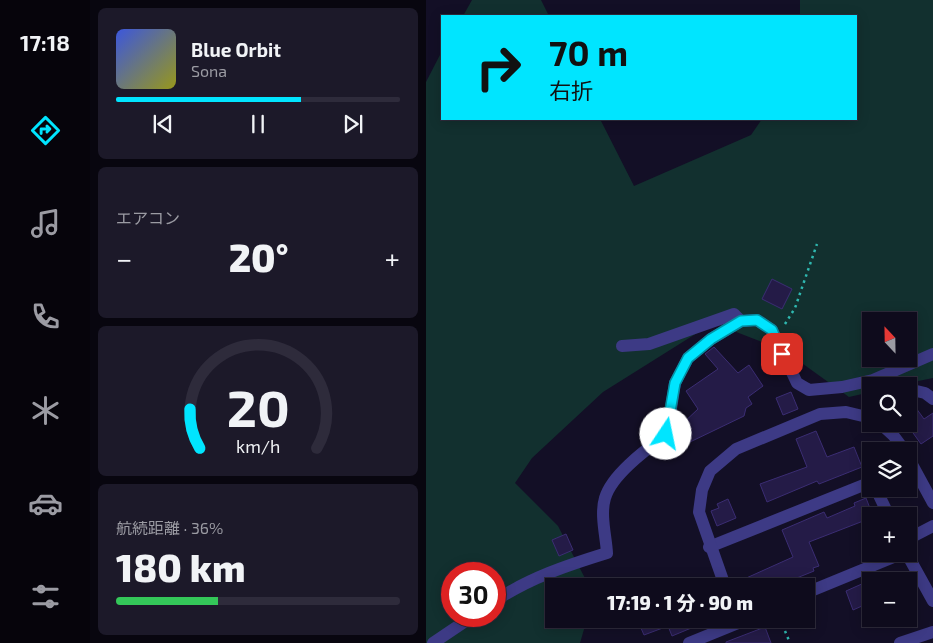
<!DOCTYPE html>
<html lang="ja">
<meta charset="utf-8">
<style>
body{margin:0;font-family:"Exo 2","Noto Sans JP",sans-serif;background:#1c1929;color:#f1f3f6;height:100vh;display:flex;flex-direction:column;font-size:19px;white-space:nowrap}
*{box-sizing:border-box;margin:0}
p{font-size:16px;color:#9b9ba3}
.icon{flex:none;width:28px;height:28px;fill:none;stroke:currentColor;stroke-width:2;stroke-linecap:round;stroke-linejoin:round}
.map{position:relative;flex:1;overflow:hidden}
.side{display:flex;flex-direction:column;gap:8px;padding:8px;background:#08060f;width:336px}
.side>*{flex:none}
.guide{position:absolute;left:15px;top:15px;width:416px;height:105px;border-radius:0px;box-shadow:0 2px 12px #0003,0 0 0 1px #2e2b3b;background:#00e5ff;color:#111;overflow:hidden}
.needle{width:32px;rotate:338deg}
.fabs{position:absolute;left:436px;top:312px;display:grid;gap:10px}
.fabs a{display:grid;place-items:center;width:55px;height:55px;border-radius:0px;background:#0e0b1c;box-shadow:0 2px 12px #0003,0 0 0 1px #2e2b3b;font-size:25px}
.speed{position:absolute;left:15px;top:562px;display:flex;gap:10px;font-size:25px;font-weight:700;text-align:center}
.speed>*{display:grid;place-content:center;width:65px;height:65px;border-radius:50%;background:#0e0b1c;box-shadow:0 2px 12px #0003,0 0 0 1px #2e2b3b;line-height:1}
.speed .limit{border:8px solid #d22;background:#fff;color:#111}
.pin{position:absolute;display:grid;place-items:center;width:42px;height:42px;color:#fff;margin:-21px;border-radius:10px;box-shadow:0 2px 8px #0006}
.me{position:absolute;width:55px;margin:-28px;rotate:11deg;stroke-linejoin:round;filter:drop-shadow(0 0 4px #0008)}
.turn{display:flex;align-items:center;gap:18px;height:105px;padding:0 25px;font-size:22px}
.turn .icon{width:65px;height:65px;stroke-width:2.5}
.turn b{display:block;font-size:35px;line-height:42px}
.big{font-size:38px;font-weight:800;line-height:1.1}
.side .widget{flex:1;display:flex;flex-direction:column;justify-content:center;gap:8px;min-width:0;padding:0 18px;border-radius:8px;background:#1c1929}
.side .dial{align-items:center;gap:0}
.dial svg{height:130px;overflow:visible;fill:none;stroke:#2e2b3b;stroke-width:7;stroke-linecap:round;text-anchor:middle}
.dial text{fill:#f1f3f6;stroke:none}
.song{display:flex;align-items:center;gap:15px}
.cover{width:60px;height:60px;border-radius:8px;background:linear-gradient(135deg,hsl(230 70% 55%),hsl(60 70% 35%))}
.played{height:5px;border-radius:2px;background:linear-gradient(90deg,#00e5ff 65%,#2e2b3b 65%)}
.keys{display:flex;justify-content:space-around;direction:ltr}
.heat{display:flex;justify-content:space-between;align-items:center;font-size:28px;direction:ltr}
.charge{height:8px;border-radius:4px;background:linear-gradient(90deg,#34c759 36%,#2e2b3b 0)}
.trip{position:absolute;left:119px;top:578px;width:270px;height:50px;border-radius:0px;background:#0e0b1c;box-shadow:0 2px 12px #0003,0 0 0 1px #2e2b3b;font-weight:800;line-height:50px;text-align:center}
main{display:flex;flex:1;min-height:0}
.tab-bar{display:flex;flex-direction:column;width:90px;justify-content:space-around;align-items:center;background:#06040b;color:#9b9ba3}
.tab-bar .icon{width:35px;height:35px}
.tab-bar .active{color:#00e5ff}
.tab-bar b{font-size:22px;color:#f1f3f6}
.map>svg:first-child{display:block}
.green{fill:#12302f;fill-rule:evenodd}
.building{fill:#241b47;stroke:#3b2d73}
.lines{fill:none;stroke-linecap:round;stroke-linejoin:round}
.path{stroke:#2fb8b0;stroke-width:2.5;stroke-dasharray:2.5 4;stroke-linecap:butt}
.minor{stroke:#3d3a85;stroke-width:12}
.route-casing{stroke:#0095a6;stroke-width:12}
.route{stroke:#00e5ff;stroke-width:9}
</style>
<main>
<nav class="tab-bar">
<b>17:18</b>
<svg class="icon active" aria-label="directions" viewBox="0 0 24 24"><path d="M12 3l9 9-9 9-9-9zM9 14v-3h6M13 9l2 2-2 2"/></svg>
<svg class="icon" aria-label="music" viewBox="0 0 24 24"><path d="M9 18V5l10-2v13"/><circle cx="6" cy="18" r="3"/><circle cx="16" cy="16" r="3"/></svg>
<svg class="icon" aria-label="phone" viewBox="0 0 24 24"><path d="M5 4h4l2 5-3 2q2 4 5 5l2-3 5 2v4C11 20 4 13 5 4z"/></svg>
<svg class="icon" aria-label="climate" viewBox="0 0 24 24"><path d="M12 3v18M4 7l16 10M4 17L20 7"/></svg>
<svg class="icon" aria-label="car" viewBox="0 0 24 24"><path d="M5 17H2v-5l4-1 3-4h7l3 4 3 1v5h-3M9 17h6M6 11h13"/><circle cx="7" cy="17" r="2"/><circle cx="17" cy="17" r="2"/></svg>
<svg class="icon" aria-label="filters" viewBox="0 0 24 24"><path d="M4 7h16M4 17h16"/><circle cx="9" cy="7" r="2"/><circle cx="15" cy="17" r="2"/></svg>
</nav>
<section class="side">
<div class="widget">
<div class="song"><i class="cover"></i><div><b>Blue Orbit</b><p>Sona</p></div></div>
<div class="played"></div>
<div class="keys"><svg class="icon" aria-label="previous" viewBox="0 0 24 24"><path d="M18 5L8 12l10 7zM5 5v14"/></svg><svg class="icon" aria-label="pause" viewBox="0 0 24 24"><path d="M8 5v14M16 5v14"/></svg><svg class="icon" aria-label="next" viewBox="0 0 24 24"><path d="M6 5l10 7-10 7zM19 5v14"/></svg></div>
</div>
<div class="widget"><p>エアコン</p>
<div class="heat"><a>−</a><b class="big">20°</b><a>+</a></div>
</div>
<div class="widget dial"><svg viewBox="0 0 100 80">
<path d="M14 69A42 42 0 1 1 86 69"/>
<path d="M14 69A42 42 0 0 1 8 45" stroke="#00e5ff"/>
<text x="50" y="56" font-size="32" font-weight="700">20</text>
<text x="50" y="72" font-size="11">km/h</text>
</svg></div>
<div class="widget"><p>航続距離 · 36%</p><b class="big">180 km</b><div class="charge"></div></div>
</section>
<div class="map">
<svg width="507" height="643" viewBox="0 0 507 643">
<rect width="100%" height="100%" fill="#130f26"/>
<g class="green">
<path d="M46,0H115L123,16H37Z"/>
<path d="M374,0H507V378L468,386H445V392L423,397L359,351L287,323L177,392L106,458L89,483L132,526L163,586H128V619H161L154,643H0V82L16,51V119H174L208,186L325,135L336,119H430V16H374ZM445,321H482V359H445ZM26,574H69V616H26Z"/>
</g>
<g class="building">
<path d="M346,279L366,289L356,309L336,299Z"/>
<path d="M288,347L312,373L323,365L337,386L322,397L326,404L320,408L318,416L264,442L255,425L272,409L260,391L292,369L279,354Z"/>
<path d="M365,392L372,409L357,415L350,398Z"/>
<path d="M482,397L498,419L507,413V436L495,444L482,426Z"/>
<path d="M390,431L401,457L428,447L436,467L393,484L391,481L341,502L334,484L381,467L370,439Z"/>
<path d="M440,498L447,516L445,518L383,542L393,566L387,568L388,571L351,586H307V584L367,557L356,530L398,512L401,518L429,506L428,503Z"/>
<path d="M302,499L310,518L291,526L285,511L293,508L291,504Z"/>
<path d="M140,534L147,550L133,556L126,540Z"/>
<path d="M438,583L440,588L445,586V602L427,610L420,591Z"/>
<path d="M211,619H287L246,636L242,626L218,635Z"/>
<path d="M339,627L345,643H300V642Z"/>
</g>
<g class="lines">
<g class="path">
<path d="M359,324L369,308L391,244"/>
<path d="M354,619L364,643"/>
</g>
<g class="minor">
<path d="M196,346L223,344L308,314L315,321"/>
<path d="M482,389L499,393L507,399"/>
<path d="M455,424L467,435L479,451"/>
<path d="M482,457L507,503"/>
<path d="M450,489L463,516"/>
<path d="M482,539L507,526"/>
<path d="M283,547L445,482"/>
<path d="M481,554L507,601"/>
<path d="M299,586L273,512L276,490L284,471L310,449L394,414L420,412L445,418"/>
<path d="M380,593L475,554"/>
<path d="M69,601C103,578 142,565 181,553C180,536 174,515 179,498C186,474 221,449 241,434L249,383L262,358L285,339L315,321L331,320L346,330L371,383L383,390L416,387L447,380L507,354"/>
<path d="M7,643L47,616"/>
<path d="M263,643L322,619"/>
<path d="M474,643L507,632"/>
</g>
</g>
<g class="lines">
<g class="route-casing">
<path id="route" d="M240,434L249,383L262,358L285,339L315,321L331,320L346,330L356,354"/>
</g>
<use href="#route" class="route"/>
</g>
</svg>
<div class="fabs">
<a><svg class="needle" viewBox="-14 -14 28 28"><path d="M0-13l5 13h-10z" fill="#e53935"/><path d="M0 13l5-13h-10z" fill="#9b9ba3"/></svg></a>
<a><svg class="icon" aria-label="search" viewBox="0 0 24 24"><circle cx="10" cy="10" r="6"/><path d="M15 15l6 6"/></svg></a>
<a><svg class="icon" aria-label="layers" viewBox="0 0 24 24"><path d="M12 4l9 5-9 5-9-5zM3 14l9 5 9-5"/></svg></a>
<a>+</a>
<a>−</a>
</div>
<div class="speed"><div class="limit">30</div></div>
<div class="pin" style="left:356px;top:354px;background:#d93025"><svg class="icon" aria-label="arrive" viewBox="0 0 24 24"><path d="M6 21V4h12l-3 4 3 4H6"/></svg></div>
<svg class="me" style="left:240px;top:434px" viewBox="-20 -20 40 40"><circle r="19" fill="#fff"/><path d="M0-13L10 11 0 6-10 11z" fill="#00e5ff"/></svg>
<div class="trip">17:19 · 1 分 · 90 m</div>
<div class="guide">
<div class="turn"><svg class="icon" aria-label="right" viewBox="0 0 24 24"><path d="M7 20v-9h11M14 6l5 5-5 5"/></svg><div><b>70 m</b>右折</div></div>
</div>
</div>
</main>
